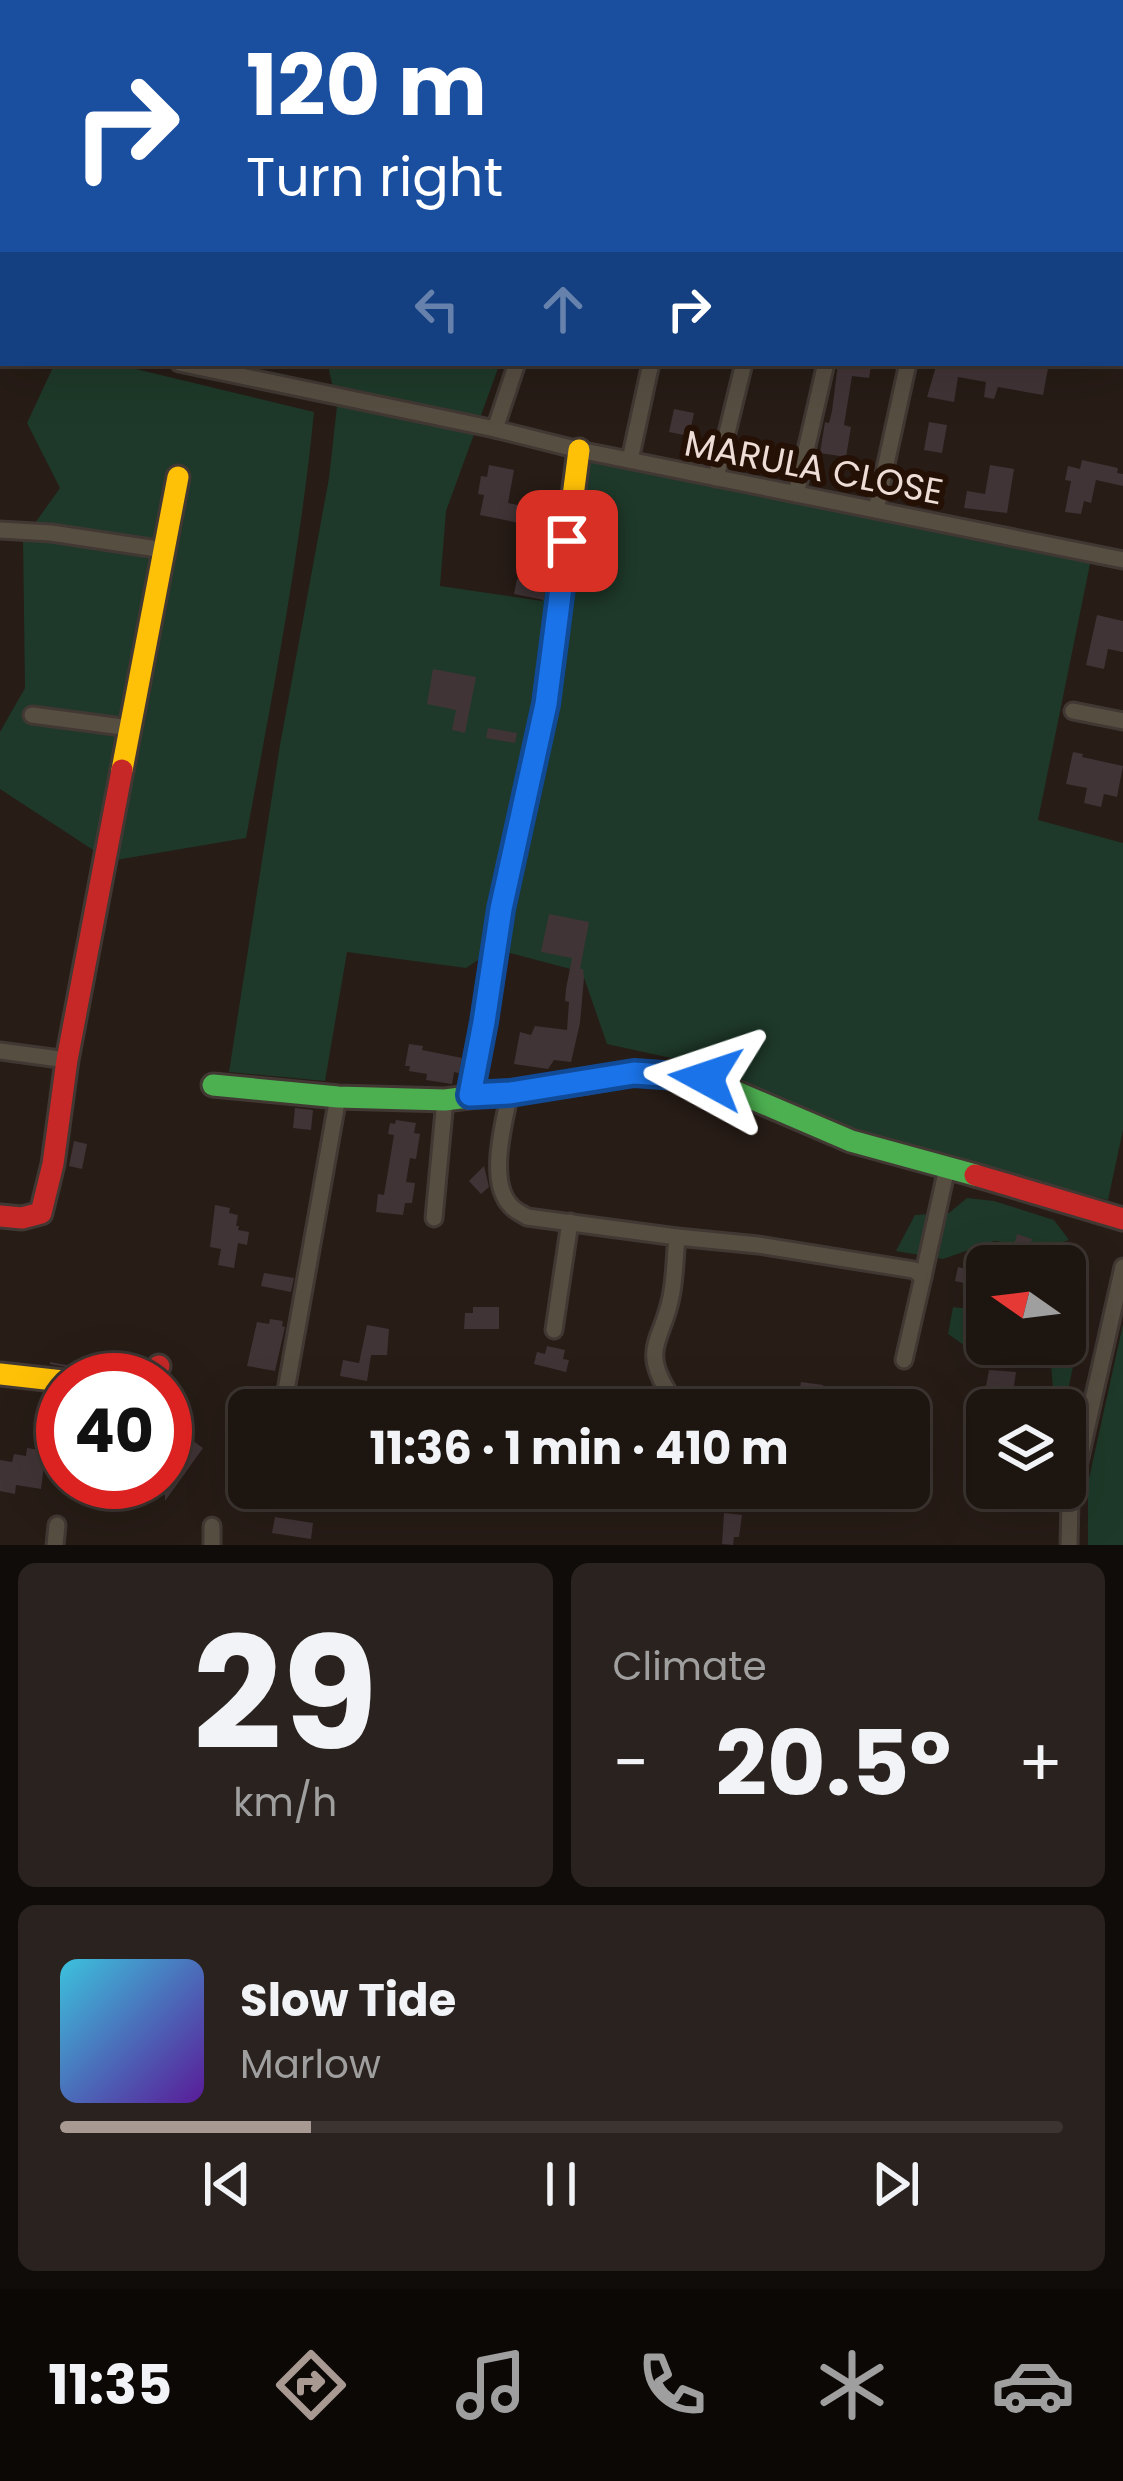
<!DOCTYPE html>
<meta charset="utf-8">
<style>
body{margin:0;font-family:Poppins,sans-serif;background:#2a221e;color:#f1f3f6;height:100vh;display:flex;flex-direction:column;font-size:45px;white-space:nowrap}
*{box-sizing:border-box;margin:0}
p{font-size:39px;color:#a09f9f}
.icon{flex:none;width:66px;height:66px;fill:none;stroke:currentColor;stroke-width:2;stroke-linecap:round;stroke-linejoin:round}
.map{position:relative;height:1545px;overflow:hidden}
.sheet{display:flex;flex-direction:column;gap:18px;padding:18px;background:#100c09;flex:1}
.sheet>*{flex:none}
.guide{position:absolute;left:0px;top:0px;width:1125px;height:366px;box-shadow:0 12px 48px #0002,0 0 0 3px #3b3430;background:#1a4fa0;color:#fff;overflow:hidden}
.needle{width:78px;rotate:284deg}
.controls{position:absolute;left:966px;top:1245px;display:grid;gap:24px}
.controls a{display:grid;place-items:center;width:120px;height:120px;border-radius:18px;background:#1d1510;box-shadow:0 12px 48px #0002,0 0 0 3px #3b3430;font-size:60px}
.speed{position:absolute;left:36px;top:1353px;display:flex;gap:24px;font-size:60px;font-weight:700;text-align:center}
.speed>*{display:grid;place-content:center;width:156px;height:156px;border-radius:50%;background:#1d1510;box-shadow:0 12px 48px #0002,0 0 0 3px #3b3430;line-height:1}
.speed .limit{border:18px solid #d22;background:#fff;color:#111}
.pin{position:absolute;display:grid;place-items:center;width:102px;height:102px;color:#fff;margin:-51px;border-radius:24px;box-shadow:0 6px 18px #0006}
.me{position:absolute;width:132px;margin:-66px;rotate:275deg;stroke-linejoin:round;filter:drop-shadow(0 0 9px #0008)}
.turn{display:flex;align-items:center;gap:42px;height:252px;padding:0 48px;font-size:54px}
.turn .icon{width:156px;height:156px;stroke-width:2.5}
.turn b{display:block;font-size:84px;line-height:102px}
.lanes{display:flex;align-items:center;height:114px;padding:0 48px;background:#0003;justify-content:center;gap:60px;direction:ltr}
.lanes .off{opacity:.35}
.big{font-size:90px;font-weight:700;line-height:1.1}
.sheet .widget{flex:1;display:flex;flex-direction:column;justify-content:center;gap:18px;min-width:0;padding:0 42px;border-radius:18px;background:#2a221e}
.sheet .dial{align-items:center;gap:0}
.dial b{font-size:156px;line-height:1}
.song{display:flex;align-items:center;gap:36px}
.cover{width:144px;height:144px;border-radius:18px;background:linear-gradient(135deg,hsl(190 70% 55%),hsl(270 70% 35%))}
.played{height:12px;border-radius:6px;background:linear-gradient(90deg,#a89993 25%,#3b3430 25%)}
.keys{display:flex;justify-content:space-around;direction:ltr}
.heat{display:flex;justify-content:space-between;align-items:center;font-size:66px;direction:ltr}
.sheet .tiles{flex:1;display:grid;gap:18px;grid-template-columns:1fr 1fr}
.widget:last-child{grid-column:span 2}
.trip{position:absolute;left:228px;top:1389px;width:702px;height:120px;border-radius:18px;background:#1d1510;box-shadow:0 12px 48px #0002,0 0 0 3px #3b3430;font-weight:700;line-height:120px;text-align:center}
.tabs{display:flex;height:192px;justify-content:space-around;align-items:center;background:#0c0806;color:#a09f9f}
.tabs .icon{width:84px;height:84px}
.tabs .selected{color:#a89993}
.tabs b{font-size:54px;color:#f1f3f6}
.map>svg:first-child{display:block}
.green{fill:#1e3929}
.building{fill:#413437}
.lines{fill:none;stroke-linecap:round;stroke-linejoin:round}
.street-casing{stroke:#413833;stroke-width:21}
.fast-casing{stroke:#413833;stroke-width:27}
.slow-casing{stroke:#413833;stroke-width:27}
.jam-casing{stroke:#413833;stroke-width:27}
.street{stroke:#574e42;stroke-width:15}
.fast{stroke:#4caf50;stroke-width:21}
.slow{stroke:#ffc107;stroke-width:21}
.jam{stroke:#c62828;stroke-width:21}
.route-casing{stroke:#114b97;stroke-width:30}
.route{stroke:#1a73e8;stroke-width:21}
.labels{text-anchor:middle;stroke-width:12;stroke-linejoin:round;paint-order:stroke}
.street-label{font-size:36px;fill:#edddd6;stroke:#241005}
</style>
<div class="map">
<svg width="1123" height="1545" viewBox="0 0 1123 1545">
<rect width="100%" height="100%" fill="#271c16"/>
<g class="green">
<path d="M55,363H111L314,412C300,555 272,697 246,838L110,861L0,789V732L25,688L23,540L60,488L27,423Z"/>
<path d="M331,363H500L446,511L440,586L542,601L575,453L1091,559L1038,820L1123,843V1130L1108,1200L853,1133L765,1099L698,1064L607,1044L582,972L495,949L466,968L347,952L325,1081L229,1072L280,745L329,478L337,406L329,370Z"/>
<path d="M967,1198L994,1201L1054,1220L1069,1240L1047,1247L994,1241L943,1259L896,1251L915,1215L949,1213Z"/>
<path d="M1065,1301L1076,1309L1078,1342L1064,1410L1053,1388L1051,1365L1004,1352L977,1354L948,1334L953,1307L987,1311V1344H1065Z"/>
<path d="M1123,1324V1545H1088V1483Z"/>
</g>
<g class="building">
<path d="M838,363L871,366L869,378L852,376L844,425L851,427L846,457L820,453L825,422L829,423L832,411Z"/>
<path d="M937,363H961L989,368L990,363H1049L1043,395L998,387L994,399L984,397L986,382L958,377L954,402L927,397Z"/>
<path d="M674,409L694,413L689,436L669,432Z"/>
<path d="M929,422L947,425L942,453L924,450Z"/>
<path d="M1082,460L1118,468L1117,473L1123,474V486L1096,480L1091,503L1084,501L1081,514L1065,512L1071,481L1065,480L1068,466L1080,469Z"/>
<path d="M489,465L514,470L508,503L532,508L529,525L480,515L484,495L478,494L481,476L487,477Z"/>
<path d="M990,465L1014,469L1007,513L964,508L967,491L985,494Z"/>
<path d="M517,579L546,584L544,600L514,594Z"/>
<path d="M1097,615L1123,621V652L1108,649L1104,669L1086,665Z"/>
<path d="M433,669L476,677L465,733L452,730L456,710L427,704Z"/>
<path d="M488,728L517,733L515,743L486,738Z"/>
<path d="M1073,752L1083,754L1082,757L1123,766L1117,797L1104,794L1101,807L1084,803L1087,788L1066,784Z"/>
<path d="M549,914L589,922L580,969H583L584,978L580,1023L571,1062L554,1060L548,1069L514,1064L520,1032L531,1035L535,1026L567,1030L569,1002L565,1001L566,989L572,958L541,952Z"/>
<path d="M409,1044L423,1046L422,1050L462,1058L459,1073L454,1072L452,1084L426,1080L427,1074L409,1071L410,1066H405Z"/>
<path d="M295,1108L313,1110L311,1130L293,1128Z"/>
<path d="M396,1120L416,1123L414,1133L420,1134L416,1159L410,1158L406,1182L415,1183L412,1203H405L403,1215L376,1212L378,1194L384,1195L394,1135L388,1134L390,1123L395,1124Z"/>
<path d="M74,1141L87,1144L82,1169L69,1166Z"/>
<path d="M484,1166L489,1187L481,1194L469,1181Z"/>
<path d="M215,1205L230,1208L229,1213L238,1215L236,1226H239L238,1230L249,1232L247,1245L238,1243L234,1268L218,1265L221,1249L210,1247Z"/>
<path d="M1017,1234L1032,1239L1024,1266H982L988,1243L1013,1250Z"/>
<path d="M958,1267L987,1274V1288L955,1281Z"/>
<path d="M264,1273L294,1278L291,1292L261,1286Z"/>
<path d="M473,1307H499V1329H464L465,1313H473Z"/>
<path d="M270,1319L283,1321L282,1326L285,1327L275,1371L247,1366L257,1322L269,1324Z"/>
<path d="M367,1325L389,1329L387,1355H371L367,1381L340,1376L343,1360L359,1363Z"/>
<path d="M547,1346L565,1350L563,1359L569,1360L566,1372L534,1364L537,1352L545,1354Z"/>
<path d="M50,1362L88,1369V1366L107,1367L106,1379L77,1378L71,1368L50,1364Z"/>
<path d="M989,1370L1016,1372L1011,1407L983,1403Z"/>
<path d="M801,1382L823,1385L820,1403L798,1400Z"/>
<path d="M242,1416H249V1447L239,1446Z"/>
<path d="M165,1421L203,1448L165,1501V1495L147,1482H165V1452L173,1441L165,1428Z"/>
<path d="M27,1448L46,1451L41,1489L16,1485L15,1494L0,1491V1460L12,1462L14,1454L26,1456Z"/>
<path d="M266,1488H330L321,1503L304,1493L298,1505Z"/>
<path d="M562,1488H590L581,1494L588,1504L578,1511Z"/>
<path d="M724,1513L742,1515L739,1537H734L733,1545L722,1544Z"/>
<path d="M275,1517L313,1523L311,1539L272,1533Z"/>
</g>
<g class="lines">
<g class="street-casing">
<g id="street">
<path d="M232,3L234,0"/>
<path d="M638,3L639,0"/>
<path d="M1122,158L1123,159"/>
<path d="M0,325L3,326"/>
<path d="M179,363L495,429L517,363"/>
<path d="M495,429L579,450L1123,560"/>
<path d="M630,460L651,363"/>
<path d="M716,478L744,363"/>
<path d="M796,494L826,363"/>
<path d="M876,510L908,363"/>
<path d="M0,530L51,533L164,550"/>
<path d="M1073,711L1123,721"/>
<path d="M32,715L130,728"/>
<path d="M0,1051L67,1060"/>
<path d="M510,1093C504,1122 487,1182 511,1206C515,1211 521,1213 527,1217L677,1237C675,1257 675,1278 671,1297C663,1339 641,1348 667,1390"/>
<path d="M434,1218L445,1100"/>
<path d="M677,1237L758,1245L914,1270L923,1277L904,1360"/>
<path d="M923,1277L947,1168"/>
<path d="M554,1330L570,1222"/>
<path d="M285,1396L338,1097"/>
<path d="M55,1545L57,1525"/>
<path d="M212,1545V1526"/>
<path d="M1069,1545L1070,1502L1123,1267"/>
</g>
</g>
<g class="fast-casing">
<path id="fast" d="M213,1085L338,1097L445,1100L587,1082L635,1073L706,1079L851,1141L975,1175"/>
</g>
<g class="slow-casing">
<g id="slow">
<path d="M122,770L178,477"/>
<path d="M470,1095L485,1022L501,909L546,704L579,450"/>
<path d="M0,1374L63,1381"/>
</g>
</g>
<g class="jam-casing">
<g id="jam">
<path d="M975,1175L1123,1219"/>
<path d="M0,1216L22,1218L41,1213L53,1164L67,1060L122,770"/>
<path d="M150,1380L159,1366"/>
</g>
</g>
<use href="#street" class="street"/>
<use href="#fast" class="fast"/>
<use href="#slow" class="slow"/>
<use href="#jam" class="jam"/>
</g>
<g class="lines">
<g class="route-casing">
<path id="route" d="M567,541L546,704L501,909L484,1022L470,1095L510,1093L634,1073L706,1078"/>
</g>
<use href="#route" class="route"/>
</g>
<g class="labels">
<g class="street-label">
<text transform="translate(814 467) rotate(11)" y="13">MARULA CLOSE</text>
</g>
</g>
</svg>
<div class="controls">
<a><svg class="needle" viewBox="-14 -14 28 28"><path d="M0-13l5 13h-10z" fill="#e53935"/><path d="M0 13l5-13h-10z" fill="#a09f9f"/></svg></a>
<a><svg class="icon" aria-label="layers" viewBox="0 0 24 24"><path d="M12 4l9 5-9 5-9-5zM3 14l9 5 9-5"/></svg></a>
</div>
<div class="speed"><div class="limit">40</div></div>
<div class="pin" style="left:567px;top:541px;background:#d93025"><svg class="icon" aria-label="arrive" viewBox="0 0 24 24"><path d="M6 21V4h12l-3 4 3 4H6"/></svg></div>
<svg class="me" style="left:706px;top:1078px" viewBox="-20 -20 40 40"><path d="M0-17L14 15 0 8-14 15z" fill="#1a73e8" stroke="#fff" stroke-width="4"/></svg>
<div class="trip">11:36 · 1 min · 410 m</div>
<div class="guide">
<div class="turn"><svg class="icon" aria-label="right" viewBox="0 0 24 24"><path d="M7 20v-9h11M14 6l5 5-5 5"/></svg><div><b>120 m</b>Turn right</div></div>
<div class="lanes"><svg class="icon off" aria-label="left" viewBox="0 0 24 24"><path d="M17 20v-9H6M10 6l-5 5 5 5"/></svg><svg class="icon off" aria-label="ahead" viewBox="0 0 24 24"><path d="M12 20V5M6 11l6-6 6 6"/></svg><svg class="icon" aria-label="right" viewBox="0 0 24 24"><path d="M7 20v-9h11M14 6l5 5-5 5"/></svg></div>
</div>
</div>
<section class="sheet">
<div class="tiles">
<div class="widget dial"><b>29</b><p>km/h</p></div>
<div class="widget"><p>Climate</p>
<div class="heat"><a>−</a><b class="big">20.5°</b><a>+</a></div>
</div>
<div class="widget">
<div class="song"><i class="cover"></i><div><b>Slow Tide</b><p>Marlow</p></div></div>
<div class="played"></div>
<div class="keys"><svg class="icon" aria-label="previous" viewBox="0 0 24 24"><path d="M18 5L8 12l10 7zM5 5v14"/></svg><svg class="icon" aria-label="pause" viewBox="0 0 24 24"><path d="M8 5v14M16 5v14"/></svg><svg class="icon" aria-label="next" viewBox="0 0 24 24"><path d="M6 5l10 7-10 7zM19 5v14"/></svg></div>
</div>
</div>
</section>
<nav class="tabs">
<b>11:35</b>
<svg class="icon selected" aria-label="directions" viewBox="0 0 24 24"><path d="M12 3l9 9-9 9-9-9zM9 14v-3h6M13 9l2 2-2 2"/></svg>
<svg class="icon" aria-label="music" viewBox="0 0 24 24"><path d="M9 18V5l10-2v13"/><circle cx="6" cy="18" r="3"/><circle cx="16" cy="16" r="3"/></svg>
<svg class="icon" aria-label="phone" viewBox="0 0 24 24"><path d="M5 4h4l2 5-3 2q2 4 5 5l2-3 5 2v4C11 20 4 13 5 4z"/></svg>
<svg class="icon" aria-label="climate" viewBox="0 0 24 24"><path d="M12 3v18M4 7l16 10M4 17L20 7"/></svg>
<svg class="icon" aria-label="car" viewBox="0 0 24 24"><path d="M5 17H2v-5l4-1 3-4h7l3 4 3 1v5h-3M9 17h6M6 11h13"/><circle cx="7" cy="17" r="2"/><circle cx="17" cy="17" r="2"/></svg>
</nav>
